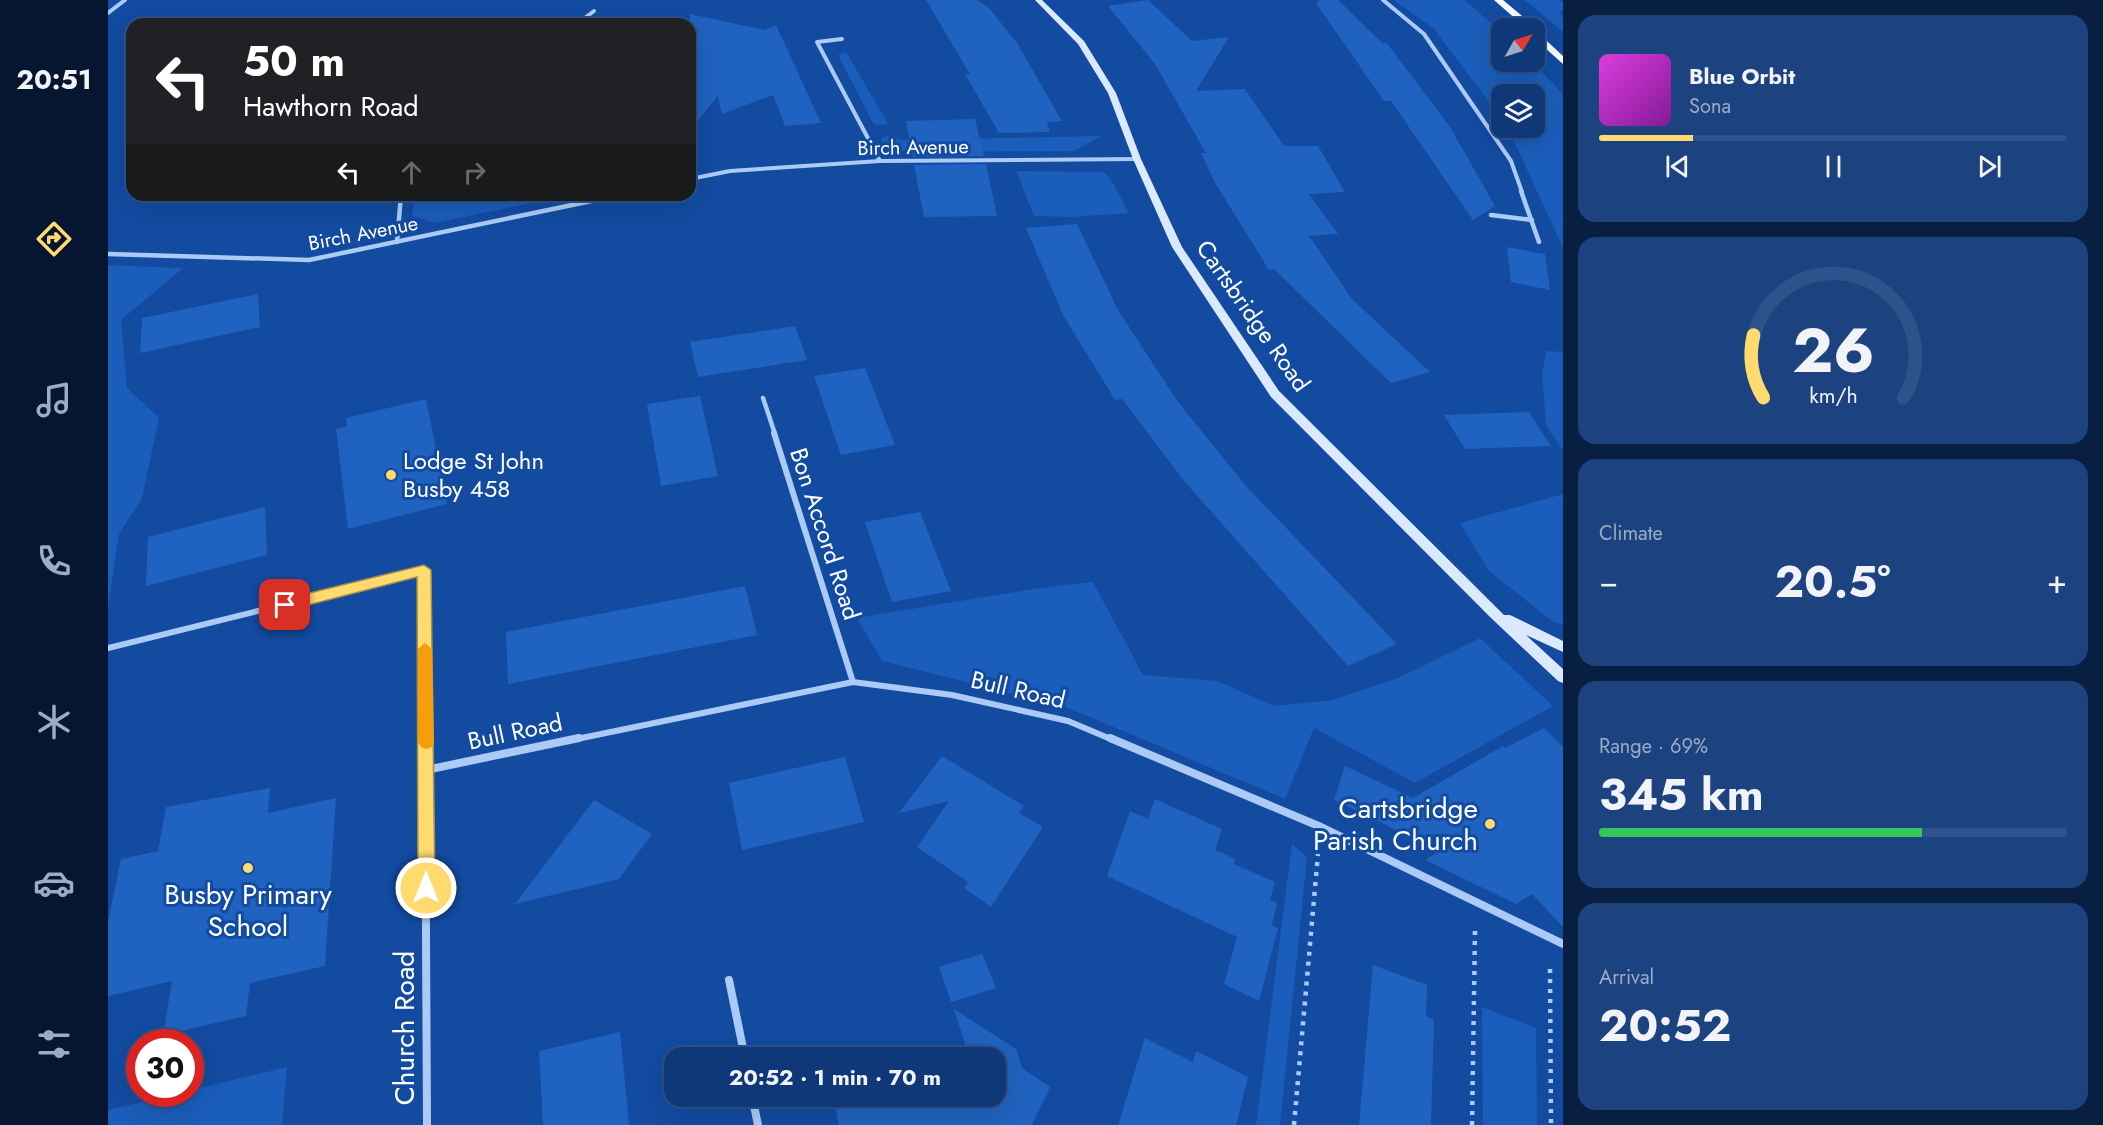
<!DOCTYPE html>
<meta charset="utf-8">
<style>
body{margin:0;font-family:Jost,sans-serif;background:#1c4380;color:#f1f3f6;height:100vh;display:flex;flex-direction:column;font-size:22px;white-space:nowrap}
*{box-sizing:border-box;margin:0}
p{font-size:20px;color:#9bacc6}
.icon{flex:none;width:33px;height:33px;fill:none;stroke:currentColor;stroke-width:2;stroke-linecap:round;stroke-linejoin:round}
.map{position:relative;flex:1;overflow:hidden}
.details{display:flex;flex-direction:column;gap:15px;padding:15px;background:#081f42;width:540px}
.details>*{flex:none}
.top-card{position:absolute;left:18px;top:18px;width:570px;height:183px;border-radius:18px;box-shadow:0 6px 24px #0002,0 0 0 2px #2e528a;background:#202124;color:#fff;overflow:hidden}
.needle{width:39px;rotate:51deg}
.controls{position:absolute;left:1383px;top:18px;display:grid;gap:12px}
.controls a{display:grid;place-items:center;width:54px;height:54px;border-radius:12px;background:#0e3878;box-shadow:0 6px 24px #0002,0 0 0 2px #2e528a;font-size:30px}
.speed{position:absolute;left:18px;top:1029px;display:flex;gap:12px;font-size:30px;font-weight:700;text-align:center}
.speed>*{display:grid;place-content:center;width:78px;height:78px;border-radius:50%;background:#0e3878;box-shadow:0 6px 24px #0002,0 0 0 2px #2e528a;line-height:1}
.speed .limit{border:9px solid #d22;background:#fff;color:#111}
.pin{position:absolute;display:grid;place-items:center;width:51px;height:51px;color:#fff;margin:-26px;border-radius:12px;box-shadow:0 3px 9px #0006}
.me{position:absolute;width:66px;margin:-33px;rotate:0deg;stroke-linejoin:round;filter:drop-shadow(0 0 4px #0008)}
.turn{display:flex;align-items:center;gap:21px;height:126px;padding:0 18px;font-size:27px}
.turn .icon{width:78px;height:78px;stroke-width:2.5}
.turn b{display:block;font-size:42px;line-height:51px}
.lanes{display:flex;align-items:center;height:57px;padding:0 18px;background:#0003;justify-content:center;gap:30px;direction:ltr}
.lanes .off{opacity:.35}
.big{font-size:45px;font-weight:700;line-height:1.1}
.details .widget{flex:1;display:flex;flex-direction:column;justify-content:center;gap:9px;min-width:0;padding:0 21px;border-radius:18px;background:#1c4380}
.details .dial{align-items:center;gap:0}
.dial svg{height:156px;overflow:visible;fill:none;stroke:#2e528a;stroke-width:7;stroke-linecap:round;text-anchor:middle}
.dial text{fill:#f1f3f6;stroke:none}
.song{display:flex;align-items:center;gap:18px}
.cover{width:72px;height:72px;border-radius:9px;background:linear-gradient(135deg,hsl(300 70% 55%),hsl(290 70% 35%))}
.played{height:6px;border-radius:3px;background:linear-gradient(90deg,#ffda6e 20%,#2e528a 20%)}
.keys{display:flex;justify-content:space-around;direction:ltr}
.heat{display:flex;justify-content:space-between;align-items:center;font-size:33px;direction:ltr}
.charge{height:9px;border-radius:4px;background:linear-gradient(90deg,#34c759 69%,#2e528a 0)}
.trip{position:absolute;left:556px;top:1047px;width:342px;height:60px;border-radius:18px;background:#0e3878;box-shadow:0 6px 24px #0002,0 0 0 2px #2e528a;font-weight:700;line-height:60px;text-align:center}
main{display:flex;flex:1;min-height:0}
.tabs{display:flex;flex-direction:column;width:108px;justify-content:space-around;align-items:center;background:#061630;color:#9bacc6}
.tabs .icon{width:42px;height:42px}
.tabs .on{color:#ffda6e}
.tabs b{font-size:27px;color:#f1f3f6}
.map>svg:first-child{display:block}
.green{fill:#1a5dba}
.building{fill:#2062bf}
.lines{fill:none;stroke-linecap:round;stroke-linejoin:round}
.path{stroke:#abcaf5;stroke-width:4.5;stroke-dasharray:4 6;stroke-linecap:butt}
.street-far3{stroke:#abcaf5;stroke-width:4}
.street-far2{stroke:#abcaf5;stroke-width:4.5}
.street-far1{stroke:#abcaf5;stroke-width:6}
.street{stroke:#abcaf5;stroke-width:8}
.secondary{fill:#dbe9fd;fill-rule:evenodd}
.primary{fill:#f8fbff;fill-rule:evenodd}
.route{fill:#ffda6e;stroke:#a68e48;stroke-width:1.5}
.slow{fill:#f59e0b}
.poi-dot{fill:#ffda6e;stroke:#124ba0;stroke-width:2}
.labels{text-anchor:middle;stroke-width:6;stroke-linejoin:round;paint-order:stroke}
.far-street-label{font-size:20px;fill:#fff;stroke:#124ba0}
.street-label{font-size:24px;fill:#fff;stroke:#124ba0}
.poi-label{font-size:24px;fill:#fff;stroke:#124ba0;text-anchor:start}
.near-poi-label{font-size:28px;fill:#fff;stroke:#124ba0;text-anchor:end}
.near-street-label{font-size:28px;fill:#fff;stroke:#124ba0}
</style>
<main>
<nav class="tabs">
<b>20:51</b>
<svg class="icon on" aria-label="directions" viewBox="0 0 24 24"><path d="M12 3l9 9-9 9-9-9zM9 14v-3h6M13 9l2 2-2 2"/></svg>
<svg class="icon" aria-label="music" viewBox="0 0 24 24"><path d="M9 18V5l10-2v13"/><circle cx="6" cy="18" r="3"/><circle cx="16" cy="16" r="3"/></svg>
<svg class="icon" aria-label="phone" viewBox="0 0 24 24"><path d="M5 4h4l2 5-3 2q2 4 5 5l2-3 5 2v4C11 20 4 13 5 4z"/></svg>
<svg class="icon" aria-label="climate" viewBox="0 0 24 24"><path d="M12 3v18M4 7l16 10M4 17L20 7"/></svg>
<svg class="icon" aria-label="car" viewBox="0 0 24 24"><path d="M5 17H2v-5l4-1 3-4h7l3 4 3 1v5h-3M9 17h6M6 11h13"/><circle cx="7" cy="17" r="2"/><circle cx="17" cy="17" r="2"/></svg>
<svg class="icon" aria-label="filters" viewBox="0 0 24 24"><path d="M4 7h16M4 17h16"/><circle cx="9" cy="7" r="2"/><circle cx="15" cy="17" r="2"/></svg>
</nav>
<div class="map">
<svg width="1455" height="1125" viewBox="0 0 1455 1125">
<rect width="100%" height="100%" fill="#124ba0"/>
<g class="green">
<path d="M1286,0H1356L1393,31L1394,62H1424L1455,94V248L1400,128H1426V94H1394L1393,118L1326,29Z"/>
<path d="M1417,0H1450L1455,2V10L1452,13L1455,16V32Z"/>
<path d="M738,52L778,120L780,124L766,125L730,55Z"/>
<path d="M783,135L793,140L993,136L966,151L798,152L774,142L773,138Z"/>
<path d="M908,171L995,172L1002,178L1021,213L964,217L926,216Z"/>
<path d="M307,195H462L327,223L304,216Z"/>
<path d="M0,265L75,268L13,320L19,388L51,418L34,498L11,534L0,607Z"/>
<path d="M1438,351L1455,352V451L1438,425L1434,375Z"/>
<path d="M1455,494V625L1444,621L1381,571L1352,523Z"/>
<path d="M985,582L1035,675L1109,681L1166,706L1224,700L1290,678L1372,638L1445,706L1307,783L1206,728L1177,799L958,707L774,661L749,618L932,588Z"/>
<path d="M1184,844L1199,857L1172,1125H1148Z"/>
<path d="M1374,1007L1428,1028L1429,1125H1375Z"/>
<path d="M179,1067L174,1125H0V1110L68,1094H82L83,1090Z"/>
</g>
<g class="building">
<path d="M818,0H869L881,8L909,43L954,121L939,122L942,132L891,133L857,74H862Z"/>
<path d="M1040,0L1084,41L1121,37L1088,91L1137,89L1176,146H1210L1237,192L1201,194L1230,234L1201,236L1244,299L1322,372L1283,383L1166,269L1161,270L1106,181L1093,153H1098L1047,64L1000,6Z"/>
<path d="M1212,0H1230L1275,44L1278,42L1342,127L1387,206L1365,220L1283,101H1276L1208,3Z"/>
<path d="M582,14L656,30L668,25L713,123L677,126L665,95L614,114L610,96L582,130Z"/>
<path d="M867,119L876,156L805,157L798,121Z"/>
<path d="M878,164L889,216L816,217L806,165Z"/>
<path d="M969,224L1010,310L1070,402L1138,486L1289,644L1240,666L1077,482L1014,399L1007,400L955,315L918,228Z"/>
<path d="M1399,247L1437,254L1442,290L1403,282Z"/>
<path d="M150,294L152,327L32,353L34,318Z"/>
<path d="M687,326L699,360L590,377L582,342Z"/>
<path d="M757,368L787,445L733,455L706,376Z"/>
<path d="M592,396L610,476L553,486L539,404Z"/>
<path d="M318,399L339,504L240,529L228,429L239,426L238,418Z"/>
<path d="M1421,412L1443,446L1357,449L1336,415Z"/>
<path d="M157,507L159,555L38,586L40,537Z"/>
<path d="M812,512L843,591L784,602L757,522Z"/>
<path d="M637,586L649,635L400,684L398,632Z"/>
<path d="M1436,728L1455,747V927L1424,894L1408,904L1317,860L1332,851L1226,800L1237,766L1305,798L1395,746L1397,748Z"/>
<path d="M834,756L916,806L911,813L935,827L883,907L856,888L860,882L809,847L841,801L791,813Z"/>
<path d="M737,757L756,822L634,850L621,783Z"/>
<path d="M162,788L160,813L228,798L217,966L142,983L138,1016L55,1035L64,981L0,996V922L13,859L50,851L58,807Z"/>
<path d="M1047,799L1114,829L1107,850L1127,859L1126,864L1167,882L1162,900L1169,903L1164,925L1170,928L1151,1001L1116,984L1129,937L999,876L1022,811L1040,819Z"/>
<path d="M486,800L544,834L511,879L407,904Z"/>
<path d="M874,954L888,988L843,1002L831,967Z"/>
<path d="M1265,965L1319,985L1318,1016L1326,1020L1323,1125H1251Z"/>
<path d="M846,1009L908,1049L914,1068L942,1087L924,1125H731L725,1096H888V1058H819L858,1047Z"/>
<path d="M512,1032L521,1125H435L431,1051Z"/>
<path d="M1037,1038L1085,1062L1088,1051L1140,1077L1128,1125H1010Z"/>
</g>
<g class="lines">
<g class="path">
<path d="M1442,969L1443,1125"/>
<path d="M1186,1125L1210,854"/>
<path d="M1364,1125L1367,931"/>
</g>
<g class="street-far3">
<path d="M1275,0L1316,34L1403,161L1414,192"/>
<path d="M0,13L17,0"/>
<path d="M469,24L486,11"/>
<path d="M734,39L709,42L772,161"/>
<path d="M582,179L622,171L772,161L1029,159"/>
</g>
<g class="street-far2">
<path d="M1413,191L1431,242"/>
<path d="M1383,215L1424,220"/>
<path d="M289,242L293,195"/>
<path d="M0,254L201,260L512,195"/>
<path d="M655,398L667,434"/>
</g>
<g class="street-far1">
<path d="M666,433L745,682"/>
<path d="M0,648L316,570L317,740"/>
<path d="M464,740L745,682L844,695L960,721L1005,740"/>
</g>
<g class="street">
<path d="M317,738L319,1125"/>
<path d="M1002,738L1213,827L1455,944"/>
<path d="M318,770L471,738"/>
<path d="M621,980L637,1058"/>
<path d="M644,1096L650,1125"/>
</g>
<path class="secondary" d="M927,0H934L976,41L1008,93L1033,159L1074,247L1171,391L1396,615H1402L1455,641V652L1418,635L1455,669V683L1450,681L1382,617L1163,397L1064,247L1025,159L1000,93L970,44Z"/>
<g class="primary">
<path d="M1386,0H1395L1426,26L1427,28L1426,29L1418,28Z"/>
<path d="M1426,29L1455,56V64L1426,38Z"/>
</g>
</g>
<path class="route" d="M316,565L323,570L327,888L324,894L318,897L312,894L310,888L309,577L177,611L170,605L177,599Z"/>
<path class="slow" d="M317,643L324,649L326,742L324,747L318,749L313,747L310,742V649Z"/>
<g class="poi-dot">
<circle cx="283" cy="475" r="6"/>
<circle cx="1382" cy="824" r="6"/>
<circle cx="140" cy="868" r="6"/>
</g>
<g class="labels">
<g class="far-street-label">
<text transform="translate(805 147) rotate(-1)" y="7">Birch Avenue</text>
<text transform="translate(255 233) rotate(-11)" y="7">Birch Avenue</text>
</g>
<g class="street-label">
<text transform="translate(1145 316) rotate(55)" y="8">Cartsbridge Road</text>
<text transform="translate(717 534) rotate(72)" y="8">Bon Accord Road</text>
<text transform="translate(910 690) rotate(13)" y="8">Bull Road</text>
<text transform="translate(407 732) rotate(-12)" y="8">Bull Road</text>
</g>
<g class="poi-label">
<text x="295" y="469">Lodge St John<tspan x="295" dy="28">Busby 458</tspan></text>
</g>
<g class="near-poi-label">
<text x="1370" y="818">Cartsbridge<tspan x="1370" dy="32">Parish Church</tspan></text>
<text x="140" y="904" text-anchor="middle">Busby Primary<tspan x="140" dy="32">School</tspan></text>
</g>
<g class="near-street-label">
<text transform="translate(296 1028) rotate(-90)" y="10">Church Road</text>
</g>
</g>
</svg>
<div class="controls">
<a><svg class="needle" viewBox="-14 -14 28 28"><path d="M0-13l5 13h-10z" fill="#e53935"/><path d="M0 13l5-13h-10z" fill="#9bacc6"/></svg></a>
<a><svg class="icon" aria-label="layers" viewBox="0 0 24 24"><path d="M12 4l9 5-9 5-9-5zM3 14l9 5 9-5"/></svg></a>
</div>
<div class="speed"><div class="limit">30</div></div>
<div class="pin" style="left:177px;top:605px;background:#d93025"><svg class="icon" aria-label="arrive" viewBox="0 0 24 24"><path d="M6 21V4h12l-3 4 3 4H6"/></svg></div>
<svg class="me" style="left:318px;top:888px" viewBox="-20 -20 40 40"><circle r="17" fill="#ffda6e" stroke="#fff" stroke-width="3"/><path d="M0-11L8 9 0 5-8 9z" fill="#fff"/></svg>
<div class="trip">20:52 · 1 min · 70 m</div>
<div class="top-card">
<div class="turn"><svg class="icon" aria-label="left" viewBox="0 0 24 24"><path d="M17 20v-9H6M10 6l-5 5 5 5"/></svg><div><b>50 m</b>Hawthorn Road</div></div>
<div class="lanes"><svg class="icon" aria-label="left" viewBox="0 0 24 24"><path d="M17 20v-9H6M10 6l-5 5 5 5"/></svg><svg class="icon off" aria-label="ahead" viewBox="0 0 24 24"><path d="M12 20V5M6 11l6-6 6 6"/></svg><svg class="icon off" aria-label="right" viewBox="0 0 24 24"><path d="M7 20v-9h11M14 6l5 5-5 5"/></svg></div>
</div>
</div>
<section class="details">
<div class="widget">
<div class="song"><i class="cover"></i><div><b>Blue Orbit</b><p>Sona</p></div></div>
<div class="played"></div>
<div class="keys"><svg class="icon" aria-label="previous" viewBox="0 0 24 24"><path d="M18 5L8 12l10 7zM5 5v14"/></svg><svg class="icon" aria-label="pause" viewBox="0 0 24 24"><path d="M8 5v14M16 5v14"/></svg><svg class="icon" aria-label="next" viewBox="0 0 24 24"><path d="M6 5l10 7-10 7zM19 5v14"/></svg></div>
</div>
<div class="widget dial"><svg viewBox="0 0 100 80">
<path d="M14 69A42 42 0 1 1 86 69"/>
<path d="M14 69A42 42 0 0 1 9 37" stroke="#ffda6e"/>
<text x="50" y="56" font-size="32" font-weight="700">26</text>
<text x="50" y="72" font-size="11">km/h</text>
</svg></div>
<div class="widget"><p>Climate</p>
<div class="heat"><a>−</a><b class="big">20.5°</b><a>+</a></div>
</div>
<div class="widget"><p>Range · 69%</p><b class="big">345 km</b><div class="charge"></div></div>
<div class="widget"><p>Arrival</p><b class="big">20:52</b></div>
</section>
</main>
